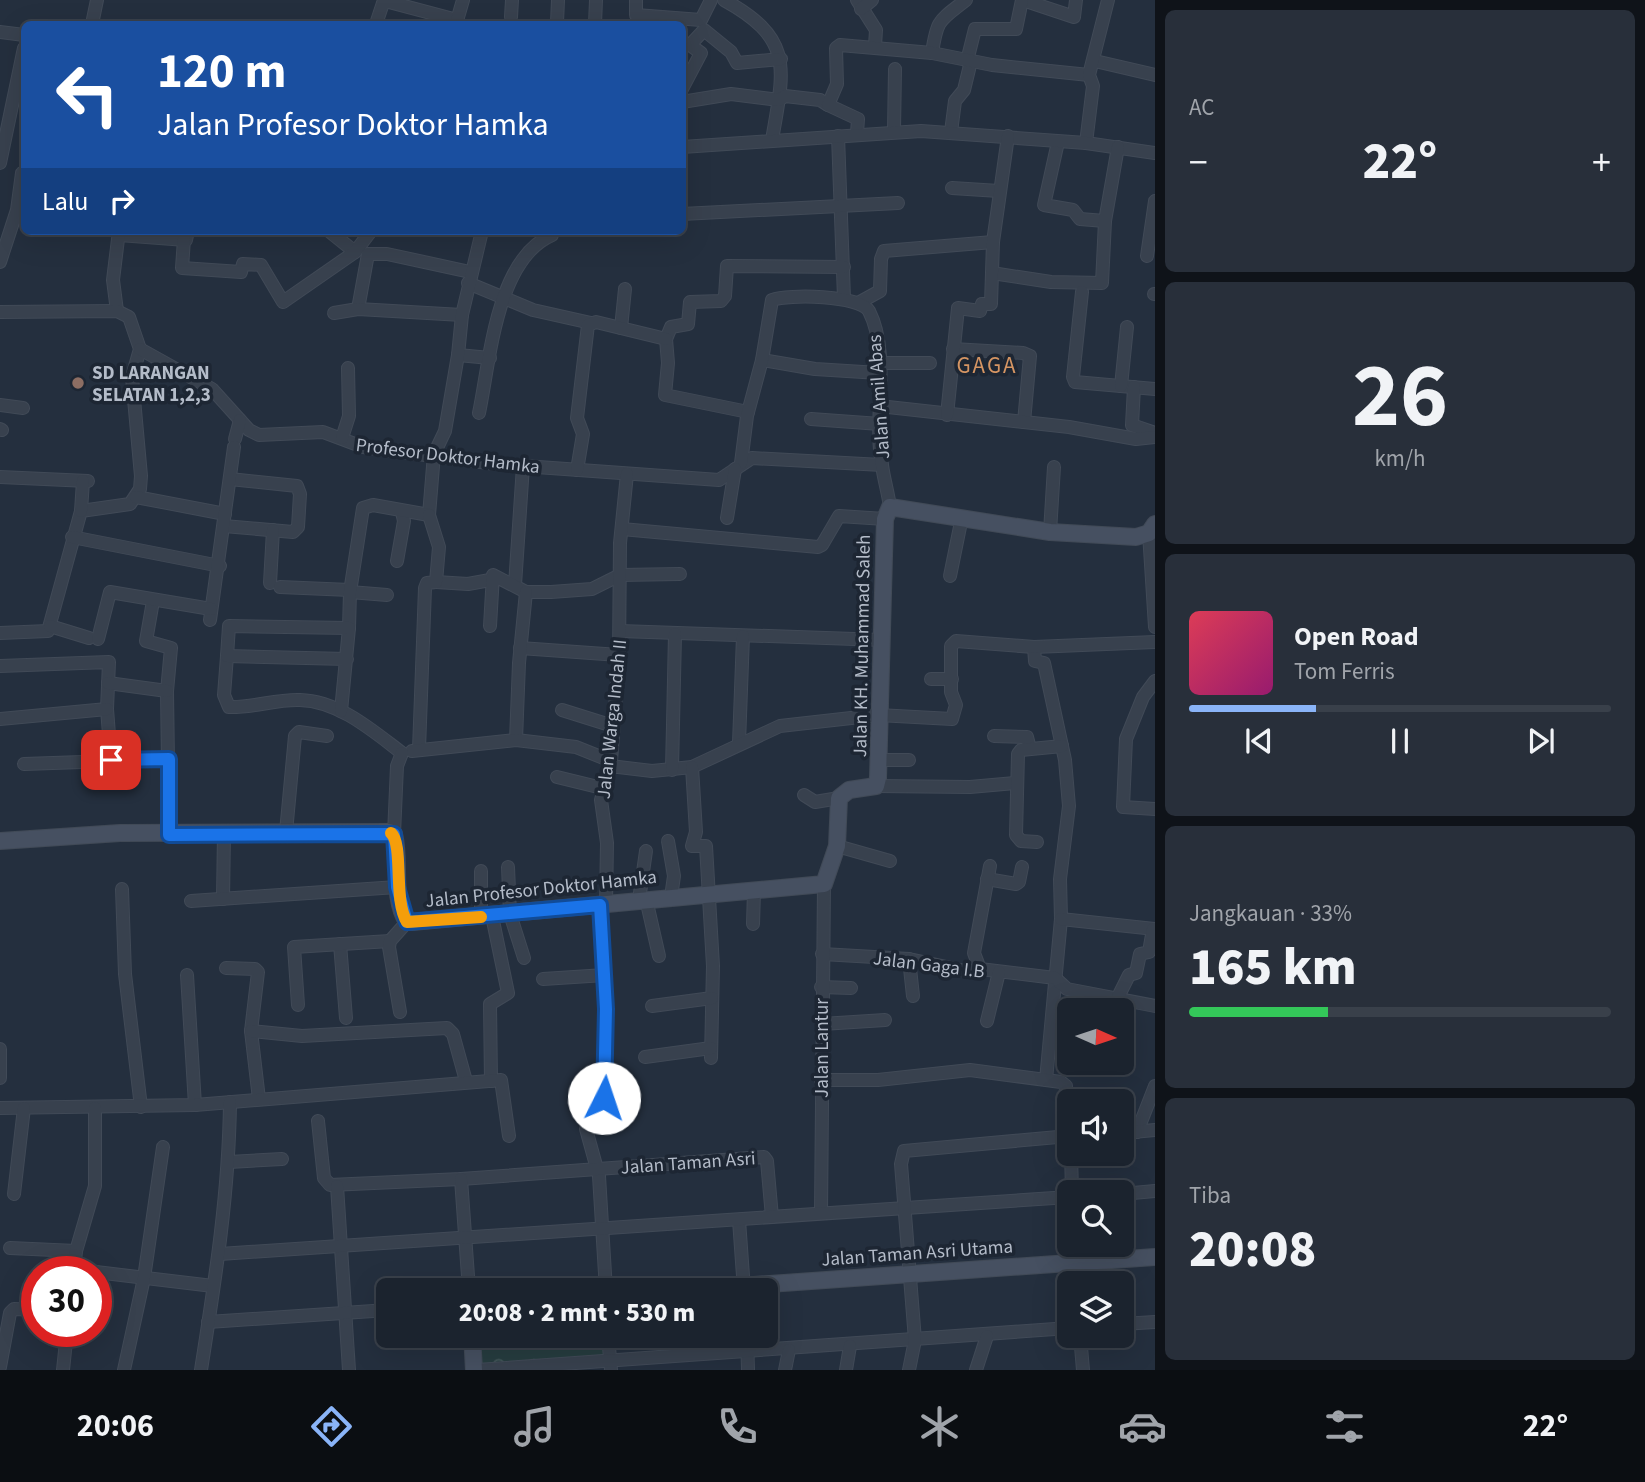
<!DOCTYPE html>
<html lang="id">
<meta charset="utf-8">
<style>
body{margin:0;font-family:"Source Sans 3",sans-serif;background:#282f3a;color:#f1f3f6;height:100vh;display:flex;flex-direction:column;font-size:26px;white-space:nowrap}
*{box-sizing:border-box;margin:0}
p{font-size:23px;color:#a0a4aa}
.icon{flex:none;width:38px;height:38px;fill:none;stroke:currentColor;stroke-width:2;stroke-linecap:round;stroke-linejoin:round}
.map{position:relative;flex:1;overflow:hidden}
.panel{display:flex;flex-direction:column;gap:10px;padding:10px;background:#0f1319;width:490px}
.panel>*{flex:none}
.guide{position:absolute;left:21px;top:21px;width:665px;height:214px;border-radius:10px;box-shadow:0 7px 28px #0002,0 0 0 2px #39404a;background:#1a4fa0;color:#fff;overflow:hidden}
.needle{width:46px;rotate:93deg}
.tools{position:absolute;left:1057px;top:998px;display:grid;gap:14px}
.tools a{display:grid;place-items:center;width:77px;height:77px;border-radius:10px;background:#1b232e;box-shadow:0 7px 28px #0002,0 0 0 2px #39404a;font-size:35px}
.speed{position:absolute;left:21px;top:1256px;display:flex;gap:14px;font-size:35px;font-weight:700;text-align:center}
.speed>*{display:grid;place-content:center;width:91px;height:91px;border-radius:50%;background:#1b232e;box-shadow:0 7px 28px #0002,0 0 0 2px #39404a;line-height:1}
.speed .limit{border:10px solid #d22;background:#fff;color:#111}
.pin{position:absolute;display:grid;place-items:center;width:60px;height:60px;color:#fff;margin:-30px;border-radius:14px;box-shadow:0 4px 10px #0006}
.me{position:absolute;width:77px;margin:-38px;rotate:4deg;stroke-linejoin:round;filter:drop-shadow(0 0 5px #0008)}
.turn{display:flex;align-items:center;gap:24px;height:147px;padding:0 21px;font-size:32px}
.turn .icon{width:91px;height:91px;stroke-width:2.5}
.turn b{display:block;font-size:49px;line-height:60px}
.then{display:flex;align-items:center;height:66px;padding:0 21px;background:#0003;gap:14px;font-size:26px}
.big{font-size:52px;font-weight:800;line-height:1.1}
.panel .widget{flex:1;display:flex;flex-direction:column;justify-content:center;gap:10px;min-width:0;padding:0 24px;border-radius:10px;background:#282f3a}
.panel .dial{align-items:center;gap:0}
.dial b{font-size:91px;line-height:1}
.song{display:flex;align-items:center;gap:21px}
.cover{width:84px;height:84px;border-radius:10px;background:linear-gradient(135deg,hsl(350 70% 55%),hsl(320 70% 35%))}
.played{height:7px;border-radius:4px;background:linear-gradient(90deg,#8ab4f8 30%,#39404a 30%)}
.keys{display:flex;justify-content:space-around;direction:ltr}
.heat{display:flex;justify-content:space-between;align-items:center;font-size:38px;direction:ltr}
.charge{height:10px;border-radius:5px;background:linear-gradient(90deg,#34c759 33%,#39404a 0)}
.trip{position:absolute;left:376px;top:1278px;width:402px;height:70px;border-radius:10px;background:#1b232e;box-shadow:0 7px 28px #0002,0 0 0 2px #39404a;font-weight:800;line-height:70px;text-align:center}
.tabs{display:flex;height:112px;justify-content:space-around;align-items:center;background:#0b0e12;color:#a0a4aa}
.tabs .icon{width:49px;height:49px}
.tabs .current{color:#8ab4f8}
.tabs b{font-size:32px;color:#f1f3f6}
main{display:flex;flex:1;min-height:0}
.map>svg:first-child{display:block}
.forest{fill:url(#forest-crowns)}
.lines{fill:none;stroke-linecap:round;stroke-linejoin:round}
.street-casing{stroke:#414a57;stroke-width:14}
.secondary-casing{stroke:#414a57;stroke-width:18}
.street{stroke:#38414e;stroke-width:12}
.secondary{stroke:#465061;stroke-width:16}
.route-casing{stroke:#114b97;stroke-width:18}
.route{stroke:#1a73e8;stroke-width:12}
.slow{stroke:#f59e0b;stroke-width:12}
.education-dot{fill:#8d6e63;stroke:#1d2633;stroke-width:2.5}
.labels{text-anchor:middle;stroke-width:7;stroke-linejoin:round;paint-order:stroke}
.poi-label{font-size:19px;font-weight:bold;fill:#b4bcc9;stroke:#1d2633;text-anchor:start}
.street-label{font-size:19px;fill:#b4bcc9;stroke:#1d2633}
.quarter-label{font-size:23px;letter-spacing:2px;fill:#d59563;stroke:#1d2633}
</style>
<main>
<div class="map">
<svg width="1155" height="1370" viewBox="0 0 1155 1370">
<defs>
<pattern id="forest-crowns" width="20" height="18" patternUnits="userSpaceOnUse" patternTransform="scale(1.75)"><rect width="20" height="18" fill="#263c3f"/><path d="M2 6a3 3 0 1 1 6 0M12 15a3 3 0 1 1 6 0" fill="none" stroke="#435659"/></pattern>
</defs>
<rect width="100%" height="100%" fill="#242f3e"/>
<path class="forest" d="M470,1335H608L610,1360L473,1370Z"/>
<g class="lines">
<g class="street-casing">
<g id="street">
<path d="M636,0V15L701,20L711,0"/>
<path d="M724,0C795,39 784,69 772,140"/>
<path d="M857,0L876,30L875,46"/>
<path d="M1023,0L1074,17L1076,0"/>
<path d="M861,9L872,0"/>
<path d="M511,17L512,0"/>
<path d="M557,23L558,0"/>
<path d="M92,24L97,0"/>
<path d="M376,24L383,3L389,2L457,20"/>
<path d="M456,24L463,0"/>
<path d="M595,24L596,0"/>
<path d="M0,32L24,35"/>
<path d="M932,53C937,19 939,21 966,0"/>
<path d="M967,61L975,29H1016L1022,0"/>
<path d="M1095,61L1155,75"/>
<path d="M682,89L701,53L690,45L704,30L731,52L737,63L781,59"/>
<path d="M682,102L731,94L779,100L785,96L820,100L828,105"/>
<path d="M894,131L895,69"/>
<path d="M951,132L955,101L964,90L971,61"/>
<path d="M857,133L858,119L828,105L837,84L836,48L840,45L932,53L992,65L1089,75"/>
<path d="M838,136L844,298"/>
<path d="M1058,142L1044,205L1073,210L1080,219L1105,221"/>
<path d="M1086,143L1093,86L1089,75L1108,0"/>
<path d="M682,147L921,131L1086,143L1155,153"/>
<path d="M0,163L24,48"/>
<path d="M952,188L999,191"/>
<path d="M682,214L898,203"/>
<path d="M329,231L355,252"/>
<path d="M119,235L186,240L188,231"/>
<path d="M184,239L182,268L241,272L243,264L261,265L283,302L355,252L371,231"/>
<path d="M1147,256L1155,201"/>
<path d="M0,262L17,210L22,173"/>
<path d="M992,273L1051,282L1102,283L1105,221L1118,147"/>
<path d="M468,283L533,310L591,323"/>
<path d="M1082,292L1073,377L1075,382L1155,389"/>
<path d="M1154,294H1155"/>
<path d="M860,302L880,291L881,259L884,251L993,242"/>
<path d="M358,309L368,254H387L470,272"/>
<path d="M117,311L113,280L119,231"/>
<path d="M0,312L117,311L129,317L140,349L132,377L141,476L140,489L130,504L81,511L48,631L0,633"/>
<path d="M334,313L358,309L462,315"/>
<path d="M621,328L625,289"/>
<path d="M666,339L671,327L688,324L690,302L721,301L725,296L727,266L844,267"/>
<path d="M666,339L668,363L665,395L748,412"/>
<path d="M140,349L212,389L249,430L259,435L323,432L363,447L496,464L719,480L752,458L882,465"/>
<path d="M953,349L1023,353L1030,356L1024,422"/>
<path d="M458,355L490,358"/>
<path d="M762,360L815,369L879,373"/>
<path d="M879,363H930"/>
<path d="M1121,386L1127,327"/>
<path d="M1134,387L1132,425L1155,433"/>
<path d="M0,405L23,408"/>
<path d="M879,406L1069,427L1136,439L1155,437"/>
<path d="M479,413C490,361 496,259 552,235L553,231"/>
<path d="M947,415L958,308L980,311L982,304H991L993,242L1008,136"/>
<path d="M811,419L880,424"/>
<path d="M0,429L2,430"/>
<path d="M342,438L349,416L348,368"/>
<path d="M235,439L240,420"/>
<path d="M741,463L747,416L762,360L772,300C788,294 860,295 869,311C891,354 873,419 882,465C884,480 888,492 890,507"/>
<path d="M577,470L583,434L577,418L588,325L596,322L666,339"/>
<path d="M0,477L88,481"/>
<path d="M136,497L225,514"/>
<path d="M81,511L83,481"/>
<path d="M429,515L434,454L445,431L458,355L462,315L482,231"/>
<path d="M727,518L735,469"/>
<path d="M224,526L293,532L298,527L300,494L297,486L230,479"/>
<path d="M622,529L818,547L822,545L839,516L885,519"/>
<path d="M1050,532L1054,467"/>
<path d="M1149,533L1155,627"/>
<path d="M72,537L220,566"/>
<path d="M397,561L404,521L402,512"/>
<path d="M950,576L962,517"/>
<path d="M436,582L468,584L490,580"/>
<path d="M270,583L273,530"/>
<path d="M515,585L523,466"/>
<path d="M280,587L350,590"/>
<path d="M350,592L387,595"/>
<path d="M153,601L146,641L171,648L167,691L169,835"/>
<path d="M210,620L234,447"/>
<path d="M50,626L89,638"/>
<path d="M490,626L493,575L526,592H551L592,589L620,575L680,574"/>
<path d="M349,628L350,592L363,508L373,505L429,515"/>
<path d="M620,631L883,640"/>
<path d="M98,639L110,592L211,609"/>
<path d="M1034,647L1035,661L1044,663L1065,760L1069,806L1060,879L1061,919L1046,1080"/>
<path d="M520,648L619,655"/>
<path d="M227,656L224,695L229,707C253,708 276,699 300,700C339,701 373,731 402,753"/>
<path d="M0,666L109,662L107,709L111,760"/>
<path d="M931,679H952"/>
<path d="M1155,681L1143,697L1126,739L1123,807L1155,809"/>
<path d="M108,683L167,691"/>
<path d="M562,710L613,726"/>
<path d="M341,711L349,628L229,626L227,656L347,659"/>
<path d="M0,719L107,709"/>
<path d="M994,736L1027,737L1030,749"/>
<path d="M516,740L519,663L526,592"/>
<path d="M739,743L743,636"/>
<path d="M419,749L425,588L427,583L436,582L439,547L429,515"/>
<path d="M412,751L516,740L576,747L611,761"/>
<path d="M880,760H909"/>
<path d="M24,764L169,759"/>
<path d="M610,766L652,771L692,767L780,726L878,715L952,719L956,705L951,692V646L956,641L1034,647L1155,642"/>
<path d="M692,767L696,832L692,846H706L713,966L711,1058"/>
<path d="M672,770L675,634"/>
<path d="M557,777L602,788"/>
<path d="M876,786L970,787L1015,783"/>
<path d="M804,795L815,802L839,798"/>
<path d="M286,832L295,736L299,732L327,736"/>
<path d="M394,834L397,766L402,753"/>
<path d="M668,841L674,876L671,897"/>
<path d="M1037,842L1021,841L1016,835L1018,754L1021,750L1062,746"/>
<path d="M837,846L890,861"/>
<path d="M508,867L510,914L524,958"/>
<path d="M987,879L1016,884L1019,882L1022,867"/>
<path d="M122,889L125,974L141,1107"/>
<path d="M223,899L224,833"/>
<path d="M646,899L659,956"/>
<path d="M639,900L646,851"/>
<path d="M191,901L397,887"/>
<path d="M606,904L607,843L601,800L611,761L619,655L620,543L627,474"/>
<path d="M600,905L605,975L606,1091L604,1098L590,1111L586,1129L599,1176L606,1290"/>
<path d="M481,917V871"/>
<path d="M1061,919L1155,929"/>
<path d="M753,924L754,891"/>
<path d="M340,944L346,1018"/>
<path d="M822,954L909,959L970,972L980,969L1055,978L1067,989L1155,1006"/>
<path d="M909,959L913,996"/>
<path d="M226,968L255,969L258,972L251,1031L259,1099"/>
<path d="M980,969L974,953L990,866"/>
<path d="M187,975L195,1105"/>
<path d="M543,979L605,975"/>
<path d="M821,987L851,988"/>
<path d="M1118,997L1129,975L1136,973L1140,954L1149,952L1153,929"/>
<path d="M298,1005L294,947L390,941"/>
<path d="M652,1006L712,998"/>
<path d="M400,1012L389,947L390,941L407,922"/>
<path d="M987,1021L999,972"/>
<path d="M822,1024L885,1020"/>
<path d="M251,1031L302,1036L447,1028L453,1034L466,1081"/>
<path d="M0,1049V1078"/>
<path d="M645,1057L711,1048"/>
<path d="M821,1080H878L970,1070L1061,1082L1066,1086L1069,1126"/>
<path d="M491,1081L490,1004L508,993L492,916"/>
<path d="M0,1108L195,1105L501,1080L509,1136"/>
<path d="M318,1121L324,1178L330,1185L461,1179L764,1157L767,1161L772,1217"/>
<path d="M1137,1132L1155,1086"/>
<path d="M1122,1133L1155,1130"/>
<path d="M1071,1153L1072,1192"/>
<path d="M229,1162L282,1159"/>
<path d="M461,1179L469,1290"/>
<path d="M337,1186L349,1370"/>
<path d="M14,1194L24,1108"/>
<path d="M1122,1194L1155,1191"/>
<path d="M821,1213L824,884"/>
<path d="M739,1220L744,1290"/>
<path d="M1073,1244L1075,1283"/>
<path d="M10,1248L76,1251"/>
<path d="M220,1254L1069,1197"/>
<path d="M74,1272L76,1251L95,1186V1108"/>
<path d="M96,1272L213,1286"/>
<path d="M208,1322L388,1310"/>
<path d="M1122,1324L1155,1322"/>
<path d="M608,1335L611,1370"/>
<path d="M747,1335L748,1370"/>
<path d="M1080,1335L1083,1370"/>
<path d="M0,1367L10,1313L14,1309L37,1310"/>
<path d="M63,1370L67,1332"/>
<path d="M124,1370L144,1278L163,1147"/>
<path d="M201,1370C215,1281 229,1193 230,1102"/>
<path d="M477,1370L1069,1328"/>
<path d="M785,1370L789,1350"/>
<path d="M846,1370L850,1346"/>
<path d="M909,1370L915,1340L901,1164L904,1151L1069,1136"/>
<path d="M976,1370L987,1336"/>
</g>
</g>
<g class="secondary-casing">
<g id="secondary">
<path d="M0,841L120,833L389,832L394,834C401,862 391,896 407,922H412L824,884L837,846L839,798L849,790L876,786L878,778L885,519L890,507L1050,532L1136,537L1149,533L1155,524"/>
<path d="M683,1290L1155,1257"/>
<path d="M472,1335L474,1370"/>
</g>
</g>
<use href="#street" class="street"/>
<use href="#secondary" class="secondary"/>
</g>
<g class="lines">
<g class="route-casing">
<path id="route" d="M111,760L169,759V835L394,834L397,887L407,922L600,905L606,1009L604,1098"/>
</g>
<use href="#route" class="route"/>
<path class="slow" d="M391,833C404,845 393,900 407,922L481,917"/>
</g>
<circle class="education-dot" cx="78" cy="383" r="7"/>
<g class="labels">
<g class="poi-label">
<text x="92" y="379">SD LARANGAN<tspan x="92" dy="22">SELATAN 1,2,3</tspan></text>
</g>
<g class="street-label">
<text transform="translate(878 397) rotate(-94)" y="7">Jalan Amil Abas</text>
<text transform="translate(448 455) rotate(7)" y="7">Profesor Doktor Hamka</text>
<text transform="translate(861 646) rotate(-89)" y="7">Jalan KH. Muhammad Saleh</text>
<text transform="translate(611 719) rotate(-84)" y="7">Jalan Warga Indah II</text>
<text transform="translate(541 888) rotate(-6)" y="7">Jalan Profesor Doktor Hamka</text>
<text transform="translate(929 964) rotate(7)" y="7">Jalan Gaga I.B</text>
<text transform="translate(821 1048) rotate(-90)" y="7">Jalan Lantur</text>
<text transform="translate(688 1162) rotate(-4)" y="7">Jalan Taman Asri</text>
<text transform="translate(917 1252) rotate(-4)" y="7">Jalan Taman Asri Utama</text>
</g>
<g class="quarter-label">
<text x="987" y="373">GAGA</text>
</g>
</g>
</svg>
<div class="tools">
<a><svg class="needle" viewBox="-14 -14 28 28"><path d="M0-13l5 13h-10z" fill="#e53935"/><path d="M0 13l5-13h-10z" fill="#a0a4aa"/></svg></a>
<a><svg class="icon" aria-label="sound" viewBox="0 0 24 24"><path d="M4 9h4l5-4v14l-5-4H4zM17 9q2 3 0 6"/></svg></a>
<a><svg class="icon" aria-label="search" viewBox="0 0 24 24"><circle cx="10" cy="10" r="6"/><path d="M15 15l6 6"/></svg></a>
<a><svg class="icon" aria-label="layers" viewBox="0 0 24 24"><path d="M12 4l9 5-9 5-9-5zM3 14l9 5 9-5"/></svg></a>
</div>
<div class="speed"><div class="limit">30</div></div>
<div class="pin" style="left:111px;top:760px;background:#d93025"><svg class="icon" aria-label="arrive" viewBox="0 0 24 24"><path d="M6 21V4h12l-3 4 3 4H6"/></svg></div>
<svg class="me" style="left:604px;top:1098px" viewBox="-20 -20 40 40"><circle r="19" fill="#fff"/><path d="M0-13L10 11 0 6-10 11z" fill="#1a73e8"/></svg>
<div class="trip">20:08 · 2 mnt · 530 m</div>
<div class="guide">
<div class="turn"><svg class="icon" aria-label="left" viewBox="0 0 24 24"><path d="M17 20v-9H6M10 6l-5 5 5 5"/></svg><div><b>120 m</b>Jalan Profesor Doktor Hamka</div></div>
<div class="then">Lalu<svg class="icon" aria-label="right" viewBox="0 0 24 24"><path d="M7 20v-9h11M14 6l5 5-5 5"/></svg></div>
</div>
</div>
<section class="panel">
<div class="widget"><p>AC</p>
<div class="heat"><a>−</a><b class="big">22°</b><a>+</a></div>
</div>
<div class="widget dial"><b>26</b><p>km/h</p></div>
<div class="widget">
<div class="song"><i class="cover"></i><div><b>Open Road</b><p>Tom Ferris</p></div></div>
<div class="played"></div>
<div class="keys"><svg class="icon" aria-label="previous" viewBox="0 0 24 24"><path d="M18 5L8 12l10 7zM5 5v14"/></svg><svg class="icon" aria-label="pause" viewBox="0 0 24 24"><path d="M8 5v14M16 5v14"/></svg><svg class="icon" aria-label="next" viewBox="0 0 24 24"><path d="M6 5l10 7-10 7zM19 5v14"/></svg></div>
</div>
<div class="widget"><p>Jangkauan · 33%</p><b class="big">165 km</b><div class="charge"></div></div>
<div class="widget"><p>Tiba</p><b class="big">20:08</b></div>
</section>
</main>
<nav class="tabs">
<b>20:06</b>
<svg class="icon current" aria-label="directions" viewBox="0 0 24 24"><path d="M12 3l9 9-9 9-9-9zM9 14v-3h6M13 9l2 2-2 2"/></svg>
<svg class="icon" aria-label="music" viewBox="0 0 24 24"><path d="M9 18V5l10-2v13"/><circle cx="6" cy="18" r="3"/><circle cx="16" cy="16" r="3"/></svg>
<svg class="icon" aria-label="phone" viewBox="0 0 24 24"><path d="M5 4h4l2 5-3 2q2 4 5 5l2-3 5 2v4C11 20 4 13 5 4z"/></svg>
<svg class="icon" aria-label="climate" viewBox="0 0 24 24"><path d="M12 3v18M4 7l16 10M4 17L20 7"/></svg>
<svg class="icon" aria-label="car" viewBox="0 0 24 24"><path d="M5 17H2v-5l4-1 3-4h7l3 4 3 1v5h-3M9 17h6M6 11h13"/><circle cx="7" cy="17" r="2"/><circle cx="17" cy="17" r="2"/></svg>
<svg class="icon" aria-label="filters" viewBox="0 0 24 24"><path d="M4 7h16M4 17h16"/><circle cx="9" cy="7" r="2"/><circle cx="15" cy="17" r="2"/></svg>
<b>22°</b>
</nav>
